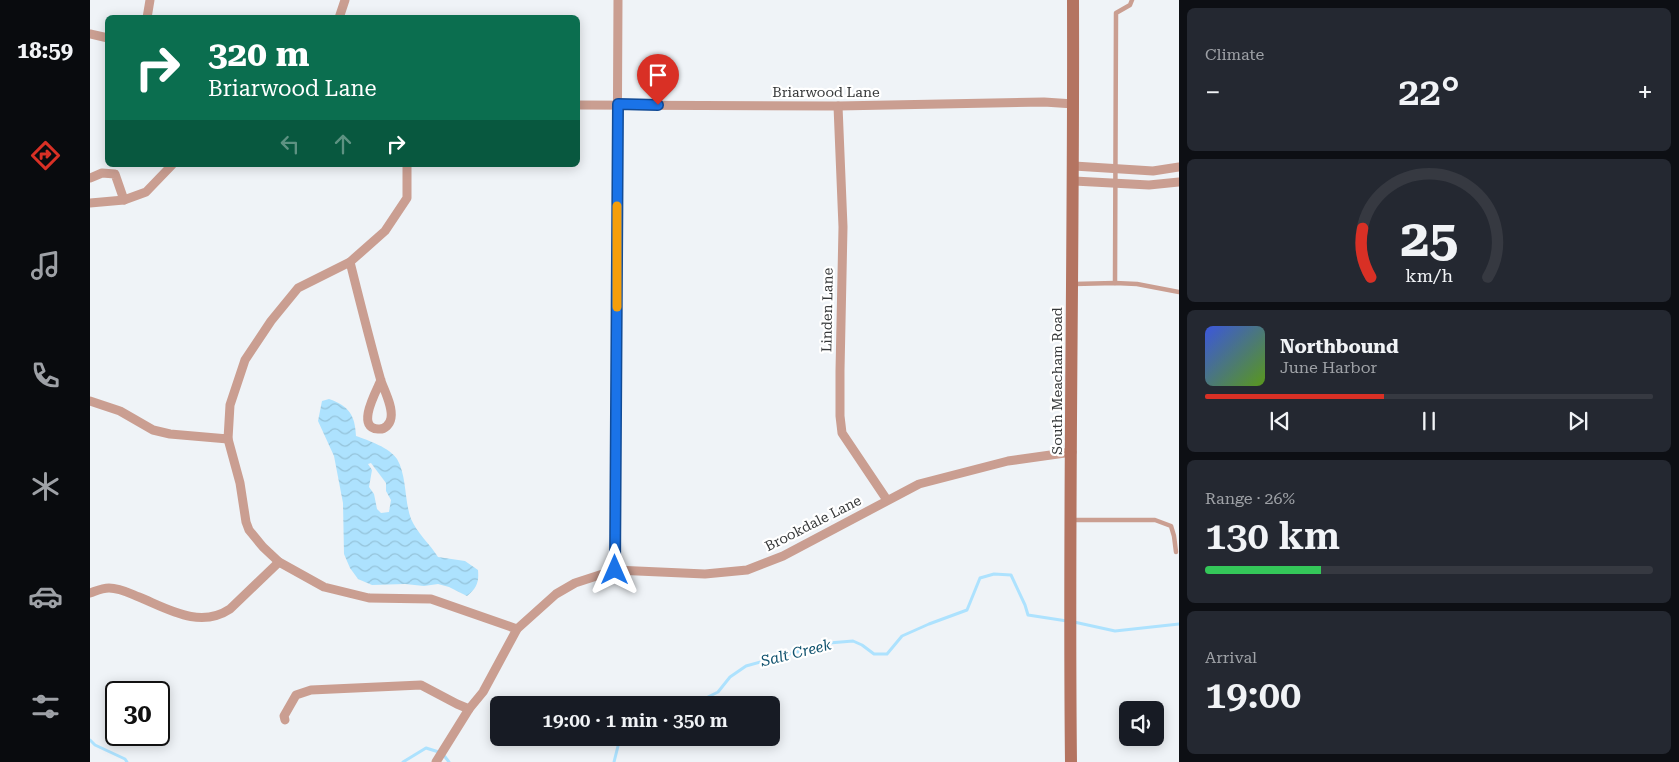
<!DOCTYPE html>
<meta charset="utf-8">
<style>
body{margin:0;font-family:"Roboto Serif",serif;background:#242831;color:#f1f3f6;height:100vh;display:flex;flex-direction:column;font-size:19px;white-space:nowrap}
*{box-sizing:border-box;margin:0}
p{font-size:16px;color:#9ea1a6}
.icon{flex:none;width:28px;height:28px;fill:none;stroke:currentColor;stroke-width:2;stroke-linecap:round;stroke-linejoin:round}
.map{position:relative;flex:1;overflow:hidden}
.side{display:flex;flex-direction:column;gap:8px;padding:8px;background:#0d0f14;width:500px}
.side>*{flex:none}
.hud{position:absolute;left:15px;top:15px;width:475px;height:152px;border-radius:8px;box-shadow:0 2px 12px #0003;background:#0b6e4f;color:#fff;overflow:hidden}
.controls{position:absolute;left:1029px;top:701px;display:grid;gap:10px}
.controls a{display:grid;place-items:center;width:45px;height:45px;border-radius:8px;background:#171b24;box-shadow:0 2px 12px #0003;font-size:25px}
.speed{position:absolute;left:15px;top:681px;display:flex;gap:10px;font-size:25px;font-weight:700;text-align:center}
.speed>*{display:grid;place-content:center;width:65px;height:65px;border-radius:50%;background:#171b24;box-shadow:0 2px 12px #0003;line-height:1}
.speed .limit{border:2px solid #111;border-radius:8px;background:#fff;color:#111}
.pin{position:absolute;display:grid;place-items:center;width:42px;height:42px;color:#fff;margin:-51px -21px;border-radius:50% 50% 50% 0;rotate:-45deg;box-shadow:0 0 5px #0007}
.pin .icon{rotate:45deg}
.me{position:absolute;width:55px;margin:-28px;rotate:0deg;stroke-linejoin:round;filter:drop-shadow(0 0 4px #0008)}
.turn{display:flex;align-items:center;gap:18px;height:105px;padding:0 20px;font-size:22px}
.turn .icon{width:65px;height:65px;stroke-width:2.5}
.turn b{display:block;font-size:35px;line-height:42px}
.lanes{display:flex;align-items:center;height:48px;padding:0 20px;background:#0003;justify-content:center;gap:25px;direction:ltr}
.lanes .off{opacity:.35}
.big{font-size:38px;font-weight:600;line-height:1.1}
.side .card{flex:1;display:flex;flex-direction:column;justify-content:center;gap:8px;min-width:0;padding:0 18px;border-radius:8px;background:#242831}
.side .dial{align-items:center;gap:0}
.dial svg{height:130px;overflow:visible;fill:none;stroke:#363941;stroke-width:7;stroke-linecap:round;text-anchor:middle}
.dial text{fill:#f1f3f6;stroke:none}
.song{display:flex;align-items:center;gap:15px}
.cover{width:60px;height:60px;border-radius:8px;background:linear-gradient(135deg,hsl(230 70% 55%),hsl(90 70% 35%))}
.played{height:5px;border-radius:2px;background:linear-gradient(90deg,#d93025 40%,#363941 40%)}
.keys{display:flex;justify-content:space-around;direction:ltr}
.heat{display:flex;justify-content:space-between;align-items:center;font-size:28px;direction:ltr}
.charge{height:8px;border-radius:4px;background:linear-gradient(90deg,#34c759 26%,#363941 0)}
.trip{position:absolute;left:400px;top:696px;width:290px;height:50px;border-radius:8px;background:#171b24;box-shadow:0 2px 12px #0003;font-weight:600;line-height:50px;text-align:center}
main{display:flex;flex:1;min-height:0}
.menu{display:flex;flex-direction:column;width:90px;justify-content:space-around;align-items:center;background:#090b0e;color:#9ea1a6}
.menu .icon{width:35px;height:35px}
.menu .selected{color:#d93025}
.menu b{font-size:22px;color:#f1f3f6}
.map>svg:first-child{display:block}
.water{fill:url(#water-waves);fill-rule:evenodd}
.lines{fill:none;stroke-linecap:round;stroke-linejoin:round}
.stream{stroke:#ade2fe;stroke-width:3}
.service{stroke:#ca9e91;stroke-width:4.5}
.minor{stroke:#ca9e91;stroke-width:9}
.secondary{stroke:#b47461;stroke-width:12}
.route-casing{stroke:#114b97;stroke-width:12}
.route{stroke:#1a73e8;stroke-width:9}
.slow{stroke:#f59e0b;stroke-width:9}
.labels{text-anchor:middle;stroke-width:4.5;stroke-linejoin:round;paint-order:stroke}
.street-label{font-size:14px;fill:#363839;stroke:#fff}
.water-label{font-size:15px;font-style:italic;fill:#0f516d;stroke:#fff}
</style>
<main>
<nav class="menu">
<b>18:59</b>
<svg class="icon selected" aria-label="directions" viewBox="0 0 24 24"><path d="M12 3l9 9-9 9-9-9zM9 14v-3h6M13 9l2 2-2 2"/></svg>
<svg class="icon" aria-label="music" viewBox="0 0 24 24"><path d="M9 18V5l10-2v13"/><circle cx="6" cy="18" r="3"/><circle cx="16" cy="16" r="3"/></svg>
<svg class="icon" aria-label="phone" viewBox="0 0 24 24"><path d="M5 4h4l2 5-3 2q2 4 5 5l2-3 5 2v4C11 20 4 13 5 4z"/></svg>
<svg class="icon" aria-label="climate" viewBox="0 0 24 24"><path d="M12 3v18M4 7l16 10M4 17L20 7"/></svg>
<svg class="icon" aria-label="car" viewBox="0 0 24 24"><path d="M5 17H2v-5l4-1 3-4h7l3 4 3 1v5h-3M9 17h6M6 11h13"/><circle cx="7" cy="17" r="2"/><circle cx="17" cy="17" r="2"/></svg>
<svg class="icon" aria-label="filters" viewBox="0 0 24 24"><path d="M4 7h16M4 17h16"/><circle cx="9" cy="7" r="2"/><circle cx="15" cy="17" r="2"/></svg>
</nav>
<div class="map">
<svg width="1089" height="762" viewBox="0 0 1089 762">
<defs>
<pattern id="water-waves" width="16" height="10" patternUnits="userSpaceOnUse" patternTransform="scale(1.25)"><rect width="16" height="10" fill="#ade2fe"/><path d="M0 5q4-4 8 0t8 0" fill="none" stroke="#95c3da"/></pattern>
</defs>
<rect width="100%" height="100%" fill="#eff3f7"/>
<path class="water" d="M239,399C259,406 265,415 266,436C278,440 300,448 307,459C317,476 314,500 321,519C327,533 340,544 348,557L375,561L388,570C389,582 387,588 377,596L359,587L348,584L334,586L315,584L282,585L268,579L260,568L254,554L253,503L244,456L228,421L232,401ZM281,463L296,483V491L301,500L299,512L291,513L287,509L284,494L279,487L282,470L278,464Z"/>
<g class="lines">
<g class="stream">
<path d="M984,622L1025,631L1089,624"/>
<path d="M546,705L564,702L575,705"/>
<path d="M602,705L628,692L640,677L656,666L739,643L763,641L772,645L784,654H797L812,636L839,624L877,610L890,578L904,574L921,575L935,605L938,615L977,621"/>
<path d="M0,740L5,745L35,759L37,762"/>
<path d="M313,762L336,748L352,753L359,762"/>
<path d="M524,762L530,738"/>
</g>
<g class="service">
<path d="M1025,283L1026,13L1040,5L1042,0"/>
<path d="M984,284L1025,283L1047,284L1089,292"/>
<path d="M983,520H1065L1081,526L1084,536L1086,552"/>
</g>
<g class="minor">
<path d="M57,18L60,0"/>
<path d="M249,18L255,0"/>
<path d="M0,34L18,38"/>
<path d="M488,105L748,106L954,102L984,104"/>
<path d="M748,106L753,227L750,371V416L752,433L797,500"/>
<path d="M984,166L1063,171L1089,167"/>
<path d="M0,178L12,173L25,174L34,200"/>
<path d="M984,181L1059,185L1089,182"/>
<path d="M0,203L34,200L56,192L82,165"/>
<path d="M260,262C270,302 280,342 291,381C295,392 303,407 301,418C300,424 295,430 288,429C265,428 287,390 291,380"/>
<path d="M0,401L30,411L63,430L80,434L138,439L140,405L155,360L181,321L208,288L260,262L295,231L317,198V165"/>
<path d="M138,439L150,483L156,522L159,530L173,547L189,562L234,587L279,598L341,599L427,629"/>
<path d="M525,570L528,0"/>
<path d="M0,593C6,591 12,588 19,588C30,588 39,593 49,597C78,609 110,629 140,609L189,562"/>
<path d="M195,720L194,716L206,695L221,690L331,685L367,704L379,709"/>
<path d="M346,762L379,709L393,692L427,629L466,594L485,583L525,570L615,574L657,570L693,556L829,484L918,461L982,452"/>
</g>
<path class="secondary" d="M981,762C978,508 984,254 983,0"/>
</g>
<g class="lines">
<g class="route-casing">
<path id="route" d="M525,570L528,104L568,105"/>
</g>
<use href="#route" class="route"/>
<path class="slow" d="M527,307V206"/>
</g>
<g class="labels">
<g class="street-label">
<text x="736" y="97">Briarwood Lane</text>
<text transform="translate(737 310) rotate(-89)" y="5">Linden Lane</text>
<text transform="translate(967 381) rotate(-90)" y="5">South Meacham Road</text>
<text transform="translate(723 523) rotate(-27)" y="5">Brookdale Lane</text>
</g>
<g class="water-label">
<text transform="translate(706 653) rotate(-14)" y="5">Salt Creek</text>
</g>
</g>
</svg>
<div class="controls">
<a><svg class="icon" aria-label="sound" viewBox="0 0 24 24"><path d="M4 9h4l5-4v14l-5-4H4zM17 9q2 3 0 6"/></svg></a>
</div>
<div class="speed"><div class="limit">30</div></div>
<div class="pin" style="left:568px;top:105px;background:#d93025"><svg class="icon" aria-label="arrive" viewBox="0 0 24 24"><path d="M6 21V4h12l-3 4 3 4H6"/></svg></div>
<svg class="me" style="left:525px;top:570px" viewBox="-20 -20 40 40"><path d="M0-17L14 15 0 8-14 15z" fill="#1a73e8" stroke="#fff" stroke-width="4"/></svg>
<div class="trip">19:00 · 1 min · 350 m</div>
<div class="hud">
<div class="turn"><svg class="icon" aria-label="right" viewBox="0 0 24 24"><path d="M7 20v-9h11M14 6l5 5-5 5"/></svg><div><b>320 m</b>Briarwood Lane</div></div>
<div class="lanes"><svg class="icon off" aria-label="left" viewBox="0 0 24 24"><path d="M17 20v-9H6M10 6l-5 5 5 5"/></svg><svg class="icon off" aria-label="ahead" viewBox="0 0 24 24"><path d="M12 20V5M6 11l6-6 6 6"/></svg><svg class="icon" aria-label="right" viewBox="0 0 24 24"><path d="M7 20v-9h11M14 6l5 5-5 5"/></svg></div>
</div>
</div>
<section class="side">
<div class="card"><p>Climate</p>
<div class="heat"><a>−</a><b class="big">22°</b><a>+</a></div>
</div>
<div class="card dial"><svg viewBox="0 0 100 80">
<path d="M14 69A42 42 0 1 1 86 69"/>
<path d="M14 69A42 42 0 0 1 9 39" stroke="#d93025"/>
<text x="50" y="56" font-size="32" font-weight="700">25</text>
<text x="50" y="72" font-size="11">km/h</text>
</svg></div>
<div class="card">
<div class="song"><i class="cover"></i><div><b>Northbound</b><p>June Harbor</p></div></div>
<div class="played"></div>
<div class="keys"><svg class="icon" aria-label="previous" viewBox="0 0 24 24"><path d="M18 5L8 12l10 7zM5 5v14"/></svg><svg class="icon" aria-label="pause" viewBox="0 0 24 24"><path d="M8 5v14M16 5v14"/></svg><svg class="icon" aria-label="next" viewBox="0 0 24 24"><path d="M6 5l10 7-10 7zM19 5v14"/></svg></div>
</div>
<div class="card"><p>Range · 26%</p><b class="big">130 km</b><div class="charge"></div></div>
<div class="card"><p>Arrival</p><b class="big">19:00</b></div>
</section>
</main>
